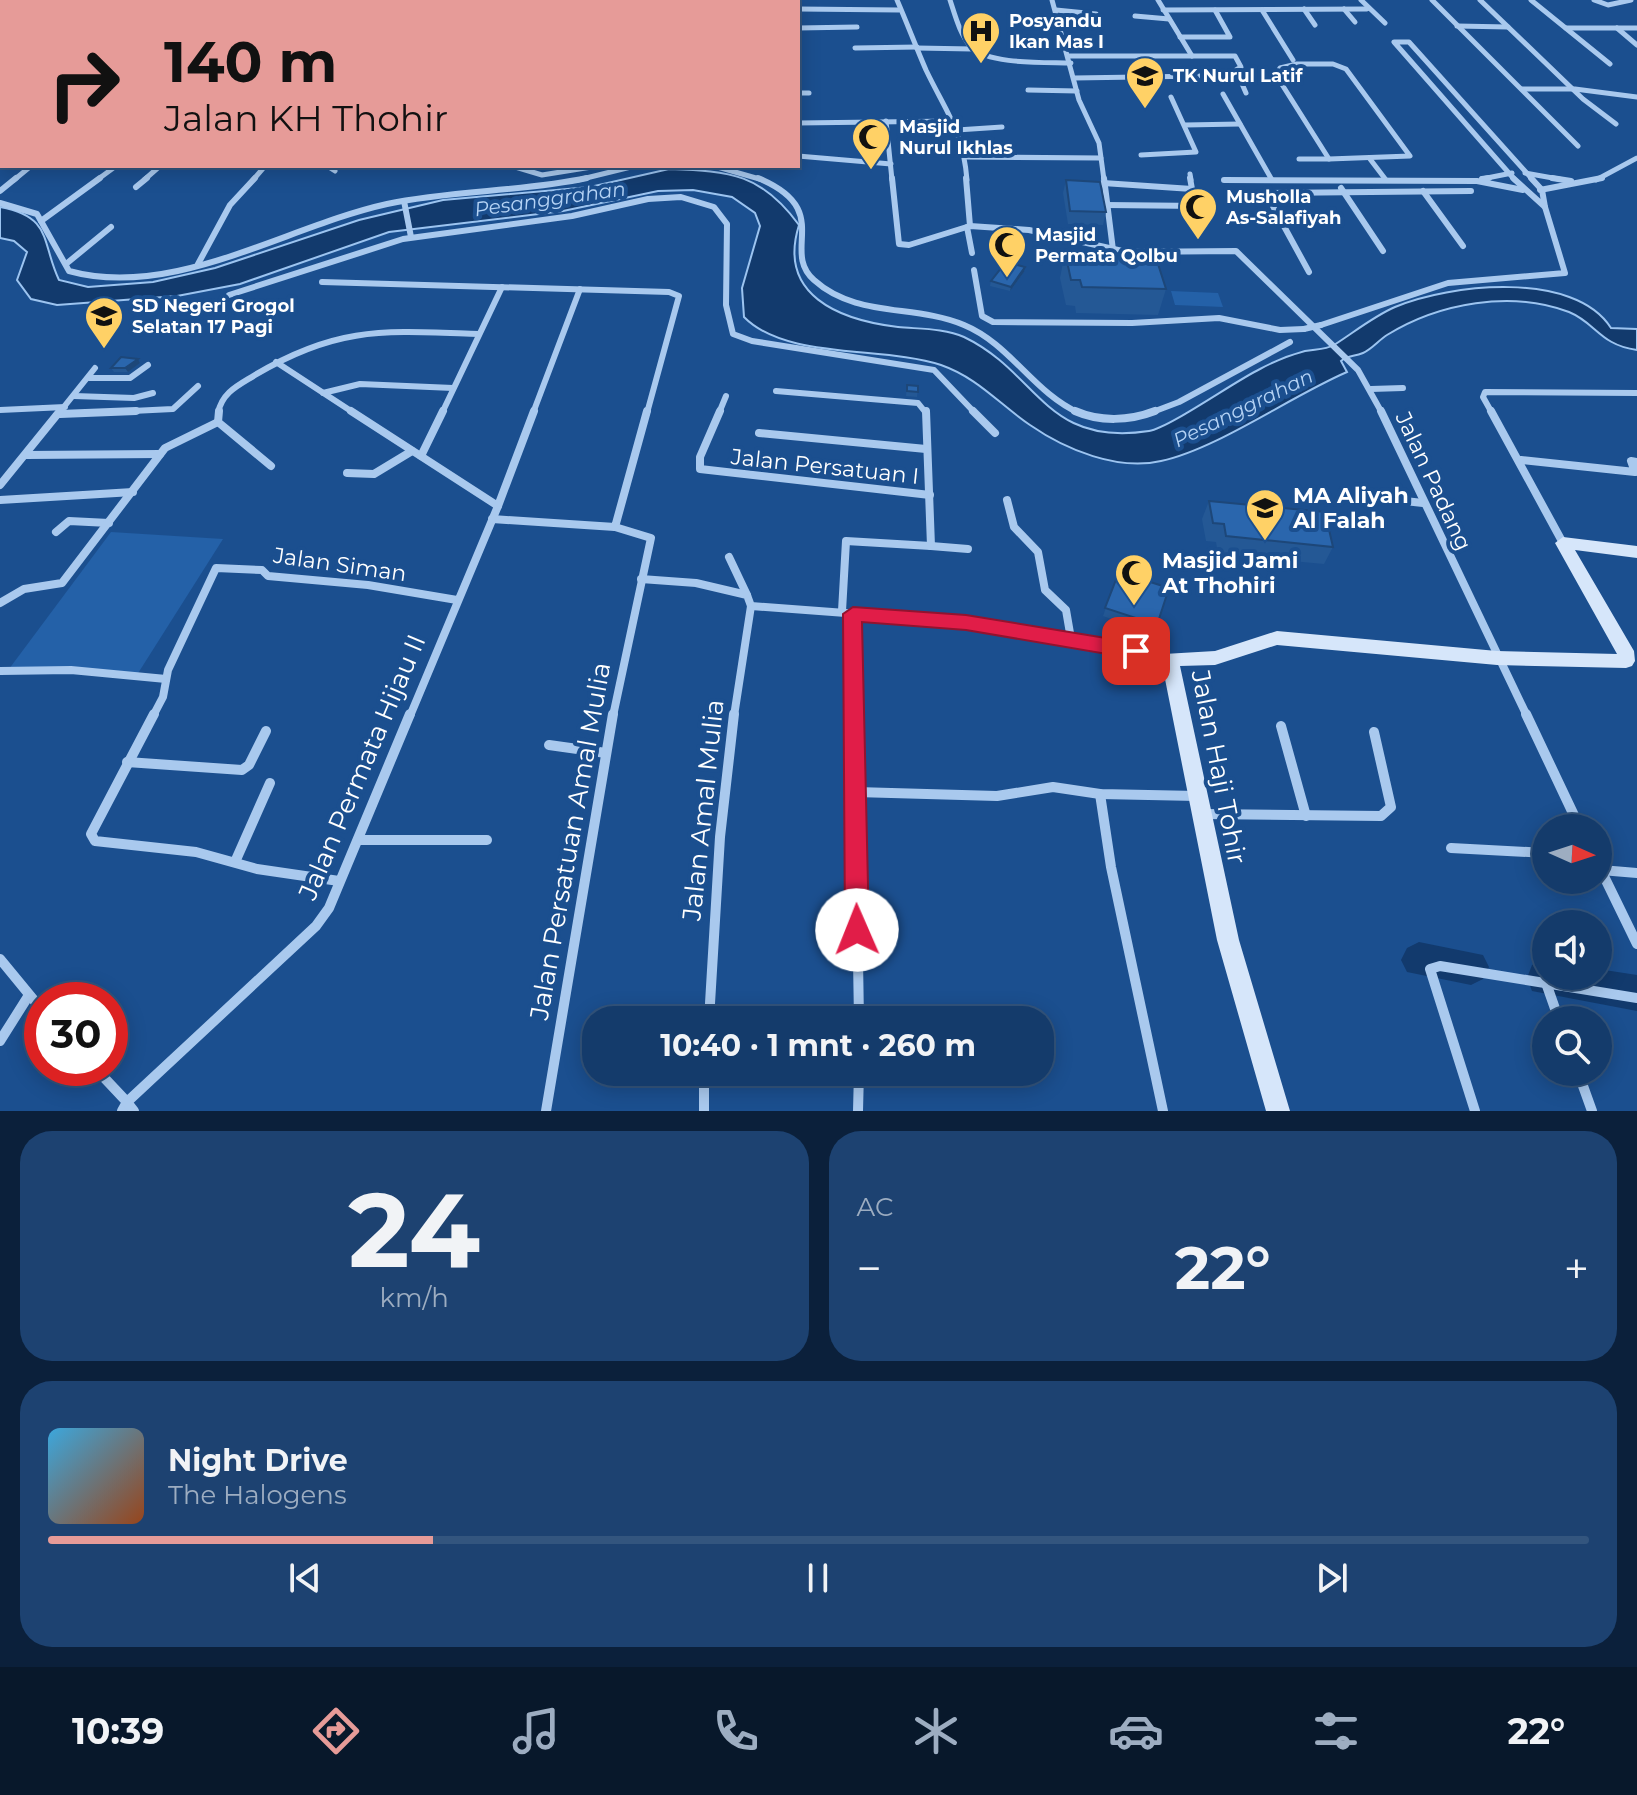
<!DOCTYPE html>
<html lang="id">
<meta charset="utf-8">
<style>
body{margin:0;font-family:Montserrat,sans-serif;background:#1d4271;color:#f1f3f6;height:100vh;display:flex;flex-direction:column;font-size:30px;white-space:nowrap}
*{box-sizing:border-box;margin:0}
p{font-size:26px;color:#9dadc1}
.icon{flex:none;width:44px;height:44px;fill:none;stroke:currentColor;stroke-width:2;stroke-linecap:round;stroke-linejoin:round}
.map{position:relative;height:1111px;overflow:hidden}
.sheet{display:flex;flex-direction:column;gap:20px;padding:20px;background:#0b203b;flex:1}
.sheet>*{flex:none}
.hud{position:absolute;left:0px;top:0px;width:800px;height:168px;box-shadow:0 4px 20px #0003,0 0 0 2px #33557e;background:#e69b98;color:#111;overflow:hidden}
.needle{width:52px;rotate:93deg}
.controls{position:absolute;left:1532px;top:814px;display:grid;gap:16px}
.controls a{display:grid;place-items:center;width:80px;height:80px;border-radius:50%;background:#143b6b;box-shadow:0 4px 20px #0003,0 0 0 2px #33557e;font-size:40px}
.speed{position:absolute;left:24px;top:982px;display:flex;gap:16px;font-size:40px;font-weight:700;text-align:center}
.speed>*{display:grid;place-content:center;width:104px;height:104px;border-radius:50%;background:#143b6b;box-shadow:0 4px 20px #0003,0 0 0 2px #33557e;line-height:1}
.speed .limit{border:12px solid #d22;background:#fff;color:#111}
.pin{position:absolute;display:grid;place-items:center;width:68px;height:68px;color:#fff;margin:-34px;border-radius:16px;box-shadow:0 4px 12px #0006}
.me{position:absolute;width:88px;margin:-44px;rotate:359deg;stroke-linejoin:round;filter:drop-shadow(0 0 6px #0008)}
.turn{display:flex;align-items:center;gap:28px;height:168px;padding:0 32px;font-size:36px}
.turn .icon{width:104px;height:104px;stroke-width:2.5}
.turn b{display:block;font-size:56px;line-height:68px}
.big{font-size:60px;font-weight:700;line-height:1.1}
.sheet .tile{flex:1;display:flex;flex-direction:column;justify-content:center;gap:12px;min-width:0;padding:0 28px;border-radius:32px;background:#1d4271}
.sheet .dial{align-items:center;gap:0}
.dial b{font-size:104px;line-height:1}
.song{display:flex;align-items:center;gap:24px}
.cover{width:96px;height:96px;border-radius:12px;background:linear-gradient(135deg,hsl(200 70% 55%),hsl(20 70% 35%))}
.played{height:8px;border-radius:4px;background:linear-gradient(90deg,#e69b98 25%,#33557e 25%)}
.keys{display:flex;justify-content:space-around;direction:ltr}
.heat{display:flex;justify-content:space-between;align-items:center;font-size:44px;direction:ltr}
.sheet .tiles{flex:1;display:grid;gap:20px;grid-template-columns:1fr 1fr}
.tile:last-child{grid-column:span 2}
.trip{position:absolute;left:582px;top:1006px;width:472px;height:80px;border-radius:32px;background:#143b6b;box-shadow:0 4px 20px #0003,0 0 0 2px #33557e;font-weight:700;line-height:80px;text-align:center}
.menu{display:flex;height:128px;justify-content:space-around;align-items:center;background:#08182b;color:#9dadc1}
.menu .icon{width:56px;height:56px}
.menu .active{color:#e69b98}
.menu b{font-size:36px;color:#f1f3f6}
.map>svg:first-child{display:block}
.green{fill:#2461a8}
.water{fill:#123a6d;stroke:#9cc4f0;stroke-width:2}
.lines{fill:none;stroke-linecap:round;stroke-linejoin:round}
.river{fill:#123a6d;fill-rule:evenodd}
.street-far3{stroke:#a9c9ee;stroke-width:5}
.street-far2{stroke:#a9c9ee;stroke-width:6}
.street-far1{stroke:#a9c9ee;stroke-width:8}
.street{stroke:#a9c9ee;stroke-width:10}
.secondary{fill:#d6e6fa;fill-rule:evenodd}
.street-bridge{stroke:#a9c9ee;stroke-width:6}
.wall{fill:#245895}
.shaded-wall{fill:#1d4779}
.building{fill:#2a66ad;stroke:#1d4779;stroke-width:2}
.route{fill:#e11d48;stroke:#92132f;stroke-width:2}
.labels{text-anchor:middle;stroke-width:8;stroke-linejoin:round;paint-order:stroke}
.far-poi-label{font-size:18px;font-weight:bold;fill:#fff;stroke:#1b4f8f;text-anchor:start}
.far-water-label{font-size:20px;font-style:italic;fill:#b5d3f5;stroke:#1b4f8f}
.street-label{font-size:22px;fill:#fff;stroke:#1b4f8f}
.poi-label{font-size:22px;font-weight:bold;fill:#fff;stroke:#1b4f8f;text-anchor:start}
.near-street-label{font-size:26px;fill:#fff;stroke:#1b4f8f}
</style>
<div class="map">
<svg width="1637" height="1111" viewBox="0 0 1637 1111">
<rect width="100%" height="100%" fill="#1b4f8f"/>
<g class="green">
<path d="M1171,291L1218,293L1223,307L1175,305Z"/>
<path d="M111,532L223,539L135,678L9,669Z"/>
</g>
<path class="water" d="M669,169C731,171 762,174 799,225C777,295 839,320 898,327C918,329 945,328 964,337C1039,373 1044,447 1149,431C1169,428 1235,381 1260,369C1273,362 1290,355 1305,351C1314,349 1325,350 1334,345C1353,333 1374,316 1395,307C1449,284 1574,270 1611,328L1637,329V350C1600,345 1596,323 1569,312C1511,290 1439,303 1387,335C1379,340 1372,349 1363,353C1354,357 1348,355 1341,361L1347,372C1291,396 1217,449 1161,461C1118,471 1066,450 1030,425C999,404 978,378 941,365C884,346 786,360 744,317L742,288L760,226L755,213L732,197L693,190L658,191L563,211L389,232L240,284L177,296L57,305L31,299L17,280L27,252L14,241L0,238V207C53,217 41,242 59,280L88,287L153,282L215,268L359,220L443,200L590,187Z"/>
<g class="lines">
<g class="river">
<path d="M1419,942L1483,955L1489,967L1483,979L1471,985L1407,972L1401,960L1407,948Z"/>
<path d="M1545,960L1546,976H1598V969L1637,975V1011L1532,991L1527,978L1532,965Z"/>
</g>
<g class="street-far3">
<path d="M546,0L564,2"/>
<path d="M897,0C907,23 916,47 926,70C946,112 963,130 967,180"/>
<path d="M950,0C955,15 960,35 971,47C989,65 1046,62 1071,63"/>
<path d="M1052,0L1079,100L1099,143L1104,180"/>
<path d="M1158,0L1192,56"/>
<path d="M1361,0L1385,23"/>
<path d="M1432,0L1578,146"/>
<path d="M1480,0L1583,99L1616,124"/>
<path d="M1531,0L1610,64"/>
<path d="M1594,0L1608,5L1631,0"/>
<path d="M21,2L24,0"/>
<path d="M127,2L130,0"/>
<path d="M310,2L313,0"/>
<path d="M402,2L405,0"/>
<path d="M798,9L899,10"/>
<path d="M1304,9L1315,25"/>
<path d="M1344,9L1355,22"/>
<path d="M1056,10L1096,14"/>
<path d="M1163,10L1367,9"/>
<path d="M1262,10L1293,60"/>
<path d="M1135,16L1169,19"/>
<path d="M1032,26L1059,27"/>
<path d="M1457,26L1508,27"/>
<path d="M798,28L857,27"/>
<path d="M1566,28H1637"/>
<path d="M1617,28L1637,45"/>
<path d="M1180,37H1230L1215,10"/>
<path d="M855,48L917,47"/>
<path d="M917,48L972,49"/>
<path d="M1069,56H1235L1241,67L1236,70L1246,93"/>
<path d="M1297,64H1333L1346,69L1410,156L1329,159L1276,75L1280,68Z"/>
<path d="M1074,78L1203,76"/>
<path d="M1522,89H1575L1637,97"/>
<path d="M1028,90L1077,91"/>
<path d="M798,93H809"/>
<path d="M1223,94L1272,180"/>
<path d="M886,121L892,180"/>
<path d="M798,123L955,121"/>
<path d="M1185,125L1240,124"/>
<path d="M957,130L1002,127"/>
<path d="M1141,155L1196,152L1171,97"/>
<path d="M798,156L891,164"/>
<path d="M965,157L1101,158"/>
<path d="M1299,159H1329"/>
<path d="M1370,159L1386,180"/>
<path d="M327,166L335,171"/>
<path d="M512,166L542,175L598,166"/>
<path d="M714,166L763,180"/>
<path d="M1525,173L1564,180"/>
<path d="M1190,174L1191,180"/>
<path d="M1482,179L1512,173"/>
<path d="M14,180L31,166"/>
<path d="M97,180L116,166"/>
<path d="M144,180L160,166"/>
<path d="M253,180L265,166"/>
<path d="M578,180L635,166"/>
<path d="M1515,180L1394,42H1409L1533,180"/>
<path d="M1596,180L1637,158"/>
</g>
<g class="street-far2">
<path d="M758,178C835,210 780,250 814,280C856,318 914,304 964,325C1010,344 1034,393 1079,413"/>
<path d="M892,178L899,244L909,245L970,226L1029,230L1127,252L1236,251L1358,370L1382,413"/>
<path d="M966,178L970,226"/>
<path d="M1104,178L1113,250"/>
<path d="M1513,178L1545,207L1542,190L1531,178"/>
<path d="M1552,178L1571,181"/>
<path d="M1482,179L1489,178"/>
<path d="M1224,180L1477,181L1523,190"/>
<path d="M1103,183L1192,189L1190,178"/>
<path d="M136,187L147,178"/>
<path d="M1341,188L1383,251"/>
<path d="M1540,190L1602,178"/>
<path d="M0,191L16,178"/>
<path d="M1423,191L1463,246"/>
<path d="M404,201L411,237"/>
<path d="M0,203L37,214L69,271C173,300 287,226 387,204C453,190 522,192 587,178"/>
<path d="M1106,205L1201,206"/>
<path d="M41,221L100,178"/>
<path d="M967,227L972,253"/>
<path d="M66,264L111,227"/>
<path d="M198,264L230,205L255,178"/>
<path d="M974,270L982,316L993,322L1132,323L1219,318L1280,330L1304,329"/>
<path d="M1309,272L1268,197L1270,193L1471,191"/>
<path d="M322,282L669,292L679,296L647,413"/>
<path d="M229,295L403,239L572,216L648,199L681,197L714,207L727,224L726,305L733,334L752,341L934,370L975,413"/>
<path d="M1321,325L1448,283L1565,273L1545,207"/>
<path d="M276,362L354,413"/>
<path d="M89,378H130L148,365"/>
<path d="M1371,389L1403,388"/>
<path d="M776,391L918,403L926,413"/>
<path d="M323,393L360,384L453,388"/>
<path d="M74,396L134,398L153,393"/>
<path d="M0,410L65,407"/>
<path d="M59,413L95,368"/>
<path d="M91,413L173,409L198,386"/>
<path d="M218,413C222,392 239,385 255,375C339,325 386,331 479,334"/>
<path d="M442,413L502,287"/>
<path d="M533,413L580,289"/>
<path d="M719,413L726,396"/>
<path d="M1150,413L1179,402L1290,342"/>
<path d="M1492,413L1483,397L1485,392L1637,393"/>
</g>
<g class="street-far1">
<path d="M219,411L218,422L271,466"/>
<path d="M351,411L498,506L410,716"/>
<path d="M720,411L700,457V469L930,495"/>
<path d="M973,411L995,433"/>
<path d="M1075,411C1100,422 1129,421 1155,411"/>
<path d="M1381,411L1527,716"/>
<path d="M1491,411L1563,543"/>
<path d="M60,414L136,411"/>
<path d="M759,433L926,449"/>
<path d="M26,455L160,454"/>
<path d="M421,456L443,411"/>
<path d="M1521,460L1635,472L1631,461L1637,462"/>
<path d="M347,473L374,474L412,451"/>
<path d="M0,485L60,411"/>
<path d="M1368,497L1423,503"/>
<path d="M0,500L133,492"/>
<path d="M1007,500L1014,527L1038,552L1045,590L1066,610L1071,639"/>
<path d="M498,506L534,411"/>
<path d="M492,519L615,527L647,411"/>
<path d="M56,532L69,521L109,523"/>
<path d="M931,546L968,549"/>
<path d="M729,557L747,595"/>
<path d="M641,579L696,583L747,595L751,606L966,622L1170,659"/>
<path d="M0,603L24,589L62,583L165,448L218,422"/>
<path d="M842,611L846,541L931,546L926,411"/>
<path d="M853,614L855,716"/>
<path d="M0,671L71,670L166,679"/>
<path d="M153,716L163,697L168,670L216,568L262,570L268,576L368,585L457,600"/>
<path d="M613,716L651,538L615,527"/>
<path d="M734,716L751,606"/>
</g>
<g class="street">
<path d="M154,714L91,834L95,841L196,852L257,869L339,881"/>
<path d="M854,714L859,1020"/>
<path d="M1526,714L1580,828"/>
<path d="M1281,726L1306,816"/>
<path d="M549,745L606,753"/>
<path d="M127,762L242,770L249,765L266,731"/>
<path d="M856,792L997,796L1053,787L1100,794L1197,796"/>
<path d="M1100,794L1111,867L1163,1111"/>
<path d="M1201,814L1381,816L1391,807L1374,732"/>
<path d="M358,840H487"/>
<path d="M1451,848L1546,853"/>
<path d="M235,862L270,783"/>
<path d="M1598,864L1637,944"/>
<path d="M1601,870L1637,873"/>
<path d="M0,959L42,1010"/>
<path d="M1545,980L1559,1020"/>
<path d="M709,1020L720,837L734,714"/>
<path d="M0,1041L29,995"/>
<path d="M95,1068L127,1102L122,1111"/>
<path d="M704,1072V1111"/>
<path d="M1578,1072L1592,1111"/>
<path d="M134,1111L127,1102L316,926L329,908L410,714"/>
<path d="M546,1111L613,714"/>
<path d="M858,1111L859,1072"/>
<path d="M1475,1111L1430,969L1440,966L1637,998"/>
</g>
<path class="secondary" d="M1563,537L1637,546V558L1575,550L1634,651L1635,661L1632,666L1626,668L1497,665L1277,645L1215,665L1180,666L1239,940L1290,1111H1266L1217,940L1161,659L1164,654L1215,651L1277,631L1497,651L1617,654L1555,543Z"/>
<path class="street-bridge" d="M1304,329L1321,325"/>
</g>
<g class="wall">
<path d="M1066,180L1106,212L1103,225L1068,224L1063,193Z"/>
<path d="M1065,252L1142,263L1166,289L1158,315L1076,313L1075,306L1066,305L1060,278Z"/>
<path d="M1025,267L1024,272L1010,291L990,286L991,281Z"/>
<path d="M138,359L140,363L128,372H114L111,368Z"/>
<path d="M907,385L918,386L917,397L906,396Z"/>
<path d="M1209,501L1333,547L1324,564L1218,554L1216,542L1206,541L1202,519Z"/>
<path d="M1119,572L1157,625L1153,634L1103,616Z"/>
</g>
<g class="shaded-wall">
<path d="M1025,267L1024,272L1010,291L1011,287Z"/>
<path d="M138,359L140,363L128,372L125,368Z"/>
</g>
<g class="building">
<path d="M1066,180L1100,182L1106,212L1070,211Z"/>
<path d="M1065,252L1139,254L1142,263L1158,264L1166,289L1082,287L1080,280H1071Z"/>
<path d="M1006,262L1025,267L1011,287L991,281Z"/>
<path d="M121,357L138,359L125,368H111Z"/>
<path d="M907,385L918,386V392L907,391Z"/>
<path d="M1209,501L1325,512L1333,547L1226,536L1224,524L1213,523Z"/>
<path d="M1119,572L1169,588L1157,625L1105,608Z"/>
</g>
<path class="route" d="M853,607L966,615L1136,643L1146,651L1136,659L966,630L862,622L869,930L865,939L857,942L848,939L845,930L843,614Z"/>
<defs>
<g id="hospital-pin" transform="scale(2)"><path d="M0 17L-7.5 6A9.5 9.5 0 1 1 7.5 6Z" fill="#ffd166" stroke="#1b4f8f"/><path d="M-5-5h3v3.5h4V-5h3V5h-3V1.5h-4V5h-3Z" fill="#111"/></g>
<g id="school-pin" transform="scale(2)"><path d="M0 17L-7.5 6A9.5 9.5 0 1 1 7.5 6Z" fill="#ffd166" stroke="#1b4f8f"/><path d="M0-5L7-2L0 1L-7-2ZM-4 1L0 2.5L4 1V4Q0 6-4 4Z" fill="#111"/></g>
<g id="mosque-pin" transform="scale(2)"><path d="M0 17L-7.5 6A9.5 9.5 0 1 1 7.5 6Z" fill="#ffd166" stroke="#1b4f8f"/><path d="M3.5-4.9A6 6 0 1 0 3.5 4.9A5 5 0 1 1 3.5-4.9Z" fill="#111"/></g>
</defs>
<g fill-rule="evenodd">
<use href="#hospital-pin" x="981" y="31"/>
<use href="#school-pin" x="1145" y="76"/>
<use href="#mosque-pin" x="871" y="137"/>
<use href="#mosque-pin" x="1198" y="207"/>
<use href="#mosque-pin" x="1007" y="245"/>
<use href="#school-pin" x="104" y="316"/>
<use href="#school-pin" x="1265" y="508"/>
<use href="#mosque-pin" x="1134" y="573"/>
</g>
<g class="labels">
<g class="far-poi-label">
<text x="1009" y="27">Posyandu<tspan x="1009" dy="21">Ikan Mas I</tspan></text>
<text x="1173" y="82">TK Nurul Latif</text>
<text x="899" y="133">Masjid<tspan x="899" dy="21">Nurul Ikhlas</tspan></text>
<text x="1226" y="203">Musholla<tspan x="1226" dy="21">As-Salafiyah</tspan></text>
<text x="1035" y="241">Masjid<tspan x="1035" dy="21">Permata Qolbu</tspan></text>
<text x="132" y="312">SD Negeri Grogol<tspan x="132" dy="21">Selatan 17 Pagi</tspan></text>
</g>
<g class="far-water-label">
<text transform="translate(550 199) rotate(-8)" y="7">Pesanggrahan</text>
<text transform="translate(1243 408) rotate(-26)" y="7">Pesanggrahan</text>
</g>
<g class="street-label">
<text transform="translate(825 466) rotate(6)" y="8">Jalan Persatuan I</text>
<text transform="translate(1434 481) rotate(65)" y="8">Jalan Padang</text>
<text transform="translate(340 564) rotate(8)" y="8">Jalan Siman</text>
</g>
<g class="poi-label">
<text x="1293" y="503">MA Aliyah<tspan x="1293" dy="25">Al Falah</tspan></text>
<text x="1162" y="568">Masjid Jami<tspan x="1162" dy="25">At Thohiri</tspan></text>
</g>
<g class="near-street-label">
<text transform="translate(362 767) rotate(-67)" y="9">Jalan Permata Hijau II</text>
<text transform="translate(1219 767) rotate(79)" y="9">Jalan Haji Tohir</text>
<text transform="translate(703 810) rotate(-84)" y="9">Jalan Amal Mulia</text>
<text transform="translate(570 841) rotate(-80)" y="9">Jalan Persatuan Amal Mulia</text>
</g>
</g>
</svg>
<div class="controls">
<a><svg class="needle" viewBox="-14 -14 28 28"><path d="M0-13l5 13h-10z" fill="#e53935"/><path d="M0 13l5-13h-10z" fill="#9dadc1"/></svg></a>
<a><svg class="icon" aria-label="sound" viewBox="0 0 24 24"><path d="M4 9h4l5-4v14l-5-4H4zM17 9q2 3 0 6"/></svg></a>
<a><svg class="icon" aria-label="search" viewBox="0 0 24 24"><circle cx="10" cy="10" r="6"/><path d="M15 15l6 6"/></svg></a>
</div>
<div class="speed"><div class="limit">30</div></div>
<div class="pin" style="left:1136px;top:651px;background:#d93025"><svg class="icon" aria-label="arrive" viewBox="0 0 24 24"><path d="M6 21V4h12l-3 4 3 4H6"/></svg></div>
<svg class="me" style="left:857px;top:930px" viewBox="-20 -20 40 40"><circle r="19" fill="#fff"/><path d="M0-13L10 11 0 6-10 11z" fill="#e11d48"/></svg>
<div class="trip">10:40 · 1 mnt · 260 m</div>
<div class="hud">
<div class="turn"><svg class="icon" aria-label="right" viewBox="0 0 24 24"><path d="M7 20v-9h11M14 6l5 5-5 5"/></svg><div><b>140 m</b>Jalan KH Thohir</div></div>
</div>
</div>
<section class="sheet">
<div class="tiles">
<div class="tile dial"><b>24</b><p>km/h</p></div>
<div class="tile"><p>AC</p>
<div class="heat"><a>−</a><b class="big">22°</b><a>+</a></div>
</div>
<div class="tile">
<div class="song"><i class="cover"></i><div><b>Night Drive</b><p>The Halogens</p></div></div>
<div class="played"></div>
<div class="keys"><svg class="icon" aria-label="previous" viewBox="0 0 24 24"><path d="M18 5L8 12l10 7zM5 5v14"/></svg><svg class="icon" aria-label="pause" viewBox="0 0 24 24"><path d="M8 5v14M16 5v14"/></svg><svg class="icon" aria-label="next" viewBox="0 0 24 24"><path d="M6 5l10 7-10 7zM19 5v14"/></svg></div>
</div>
</div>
</section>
<nav class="menu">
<b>10:39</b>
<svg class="icon active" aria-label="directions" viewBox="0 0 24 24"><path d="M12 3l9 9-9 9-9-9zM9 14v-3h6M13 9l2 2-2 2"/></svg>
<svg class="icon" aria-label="music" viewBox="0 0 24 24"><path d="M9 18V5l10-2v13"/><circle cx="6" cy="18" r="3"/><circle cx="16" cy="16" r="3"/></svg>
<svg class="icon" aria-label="phone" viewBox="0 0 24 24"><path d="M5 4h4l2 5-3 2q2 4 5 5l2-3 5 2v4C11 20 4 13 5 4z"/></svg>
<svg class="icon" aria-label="climate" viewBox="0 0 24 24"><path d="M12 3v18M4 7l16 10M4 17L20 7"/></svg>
<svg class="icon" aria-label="car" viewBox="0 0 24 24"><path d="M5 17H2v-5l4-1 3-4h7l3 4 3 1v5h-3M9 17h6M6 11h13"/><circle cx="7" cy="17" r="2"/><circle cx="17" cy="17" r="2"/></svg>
<svg class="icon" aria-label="filters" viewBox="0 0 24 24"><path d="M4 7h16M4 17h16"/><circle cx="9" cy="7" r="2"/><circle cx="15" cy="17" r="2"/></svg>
<b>22°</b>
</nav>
